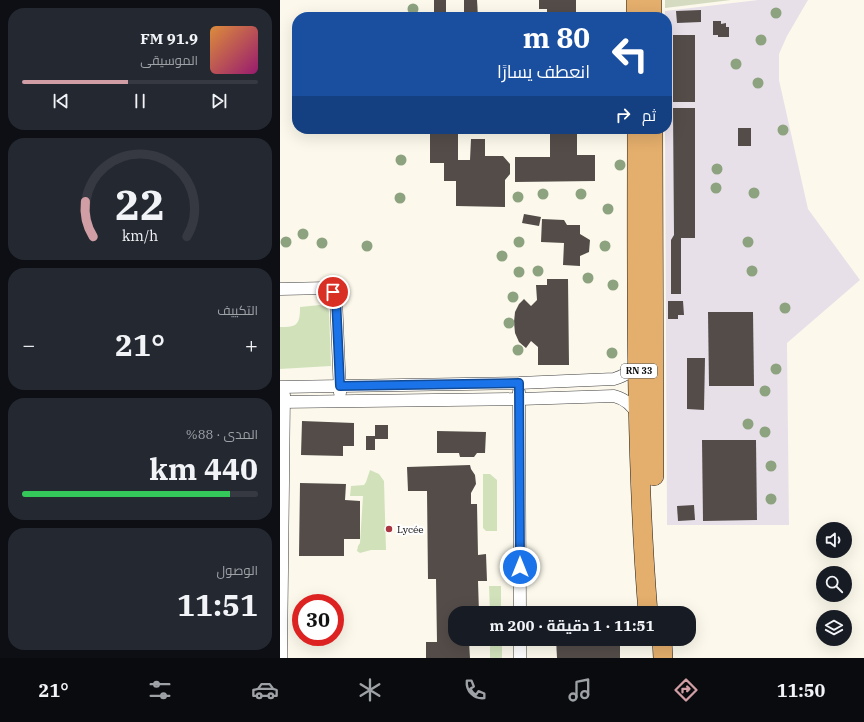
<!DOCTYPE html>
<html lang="ar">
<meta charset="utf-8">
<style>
body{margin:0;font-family:"IBM Plex Serif",Cairo,serif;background:#242831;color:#f1f3f6;direction:rtl;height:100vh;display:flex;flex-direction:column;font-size:15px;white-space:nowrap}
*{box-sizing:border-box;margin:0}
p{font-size:13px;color:#9ea1a6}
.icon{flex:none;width:22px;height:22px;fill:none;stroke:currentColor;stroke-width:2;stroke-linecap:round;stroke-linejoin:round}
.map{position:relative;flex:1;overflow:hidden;direction:ltr}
.details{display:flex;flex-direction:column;gap:8px;padding:8px;background:#0d0f14;width:280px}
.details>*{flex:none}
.banner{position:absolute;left:12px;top:12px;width:380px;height:122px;border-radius:16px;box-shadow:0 4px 16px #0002;direction:rtl;background:#1a4fa0;color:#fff;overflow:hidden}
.controls{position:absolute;left:536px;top:522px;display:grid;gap:8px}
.controls a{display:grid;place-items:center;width:36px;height:36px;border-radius:50%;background:#171b24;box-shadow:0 4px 16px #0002;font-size:20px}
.speed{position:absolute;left:12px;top:594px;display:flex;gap:8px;font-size:20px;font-weight:700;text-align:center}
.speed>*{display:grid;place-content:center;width:52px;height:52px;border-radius:50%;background:#171b24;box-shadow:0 4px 16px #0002;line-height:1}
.speed .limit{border:6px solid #d22;background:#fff;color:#111}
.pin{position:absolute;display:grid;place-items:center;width:34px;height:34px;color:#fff;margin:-17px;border:2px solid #fff;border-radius:50%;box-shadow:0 1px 4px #0007}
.me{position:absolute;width:44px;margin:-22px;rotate:0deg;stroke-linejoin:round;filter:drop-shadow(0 0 3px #0008)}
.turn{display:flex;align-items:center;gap:14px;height:84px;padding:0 16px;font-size:18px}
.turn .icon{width:52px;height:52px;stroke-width:2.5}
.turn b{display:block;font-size:28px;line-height:34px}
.then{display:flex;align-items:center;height:38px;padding:0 16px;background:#0003;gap:8px;font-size:15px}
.big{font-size:30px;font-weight:700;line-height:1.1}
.details .tile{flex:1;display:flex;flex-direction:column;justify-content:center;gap:6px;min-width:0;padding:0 14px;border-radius:16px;background:#242831}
.details .dial{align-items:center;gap:0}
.dial svg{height:104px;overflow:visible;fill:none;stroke:#363941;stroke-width:7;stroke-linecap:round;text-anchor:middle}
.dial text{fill:#f1f3f6;stroke:none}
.song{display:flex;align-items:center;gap:12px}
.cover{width:48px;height:48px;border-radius:6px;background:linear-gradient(135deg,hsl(30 70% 55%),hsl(320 70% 35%))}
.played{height:4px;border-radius:2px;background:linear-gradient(90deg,#d19ea5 45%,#363941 45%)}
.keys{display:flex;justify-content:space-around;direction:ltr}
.heat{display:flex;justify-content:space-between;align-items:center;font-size:22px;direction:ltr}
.charge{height:6px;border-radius:3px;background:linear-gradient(90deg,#34c759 88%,#363941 0)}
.trip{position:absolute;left:168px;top:606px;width:248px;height:40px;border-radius:16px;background:#171b24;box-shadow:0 4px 16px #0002;font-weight:700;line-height:40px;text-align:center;direction:rtl}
.menu{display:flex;height:64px;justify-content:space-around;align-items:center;background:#090b0e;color:#9ea1a6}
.menu .icon{width:28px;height:28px}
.menu .active{color:#d19ea5}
.menu b{font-size:18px;color:#f1f3f6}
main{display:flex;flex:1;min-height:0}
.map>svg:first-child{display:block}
.industrial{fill:#e8e0e9}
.green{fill:#d1e2bb}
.cemetery{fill:#d4dbc1}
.building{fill:#534c49}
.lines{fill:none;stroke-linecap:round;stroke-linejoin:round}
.minor-casing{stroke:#3e3e3e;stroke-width:13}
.trunk-casing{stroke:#1c1c1c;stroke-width:20}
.minor{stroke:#fff;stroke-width:12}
.trunk{stroke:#e4ae6c;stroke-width:19}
.tree{fill:#8da27f}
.route-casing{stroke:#114b97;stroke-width:10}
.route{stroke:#1a73e8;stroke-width:7}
.poi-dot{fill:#a93641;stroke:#fff;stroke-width:1.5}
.labels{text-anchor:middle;stroke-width:4;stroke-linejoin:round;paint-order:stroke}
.shield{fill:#fff;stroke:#545454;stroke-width:1}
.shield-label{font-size:9px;font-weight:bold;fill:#0b0b0b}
.poi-label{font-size:10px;fill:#0b0b0b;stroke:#fff;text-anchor:start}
</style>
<main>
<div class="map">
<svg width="584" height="658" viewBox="0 0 584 658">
<rect width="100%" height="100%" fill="#fcf9ec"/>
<path class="industrial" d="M478,0H528L507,36L499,54V80L528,209L580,280L507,343L509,525H387L385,129H387V17H385V11Z"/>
<g class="green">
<path d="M40,305L46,307L49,311L51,366L0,369V327C17,327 20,325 20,307Z"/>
<path d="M90,470L99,474L104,481L106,550H91L80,553L77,551L78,546L80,543L83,496H70L71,486L84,485L86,482Z"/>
<path d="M203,474H210L217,480V531H206L203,528Z"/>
<path d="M209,586H221V613H210Z"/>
<rect x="210" y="639" width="12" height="19"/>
</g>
<path class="cemetery" d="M385,0H451L385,8Z"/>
<g class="building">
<rect x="154" y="0" width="12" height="17"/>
<path d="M184,0H197L198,17H184Z"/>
<path d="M259,0H296V17H267V9H259Z"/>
<path d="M421,10V22L397,23L396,11Z"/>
<path d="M433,21H441V24L446,23V27H449V37H438V35H433Z"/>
<rect x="393" y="35" width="22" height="67"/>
<path d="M393,108H415V238H401V294H391V240L394,235Z"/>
<rect x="458" y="128" width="13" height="18"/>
<path d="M150,129H178V160H190L191,139H205V156H223L230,164V174L225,180V207L176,206V181H164V163H150Z"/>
<path d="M270,129H297V155H315V181L235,182V157H270Z"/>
<path d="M244,214L261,217L259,226L242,223Z"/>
<path d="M262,219L284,220L287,225H300V234L310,240L309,252L300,256V266L283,265L284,243L261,242Z"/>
<path d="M267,279H288L289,365H258V347L251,341L246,348L239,342L235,333L234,322L235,312L239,304L244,299L251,306L257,300L256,285H267Z"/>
<path d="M388,301H403L404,315H398V319H388Z"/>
<path d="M428,312H473L474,386H429Z"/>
<path d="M407,358H425L424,410L407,409Z"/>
<path d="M22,421L74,423V446H63V456L21,455Z"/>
<path d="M95,425H108V439H95V450H86V436H95Z"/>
<path d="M157,431L206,432L205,453H197L194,457H180L179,453H157Z"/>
<path d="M422,440H476L477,520L423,521Z"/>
<path d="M190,465L191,469L195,475L196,484L191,493V504H197L198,555L206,554L207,581H198L199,613H175V639H199V642H189L190,658H146V642H157L156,579H148L147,491H128L127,467Z"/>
<path d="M20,483L66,484L65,500L80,501V539H64V556H19Z"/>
<path d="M414,505L415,520L398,521L397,506Z"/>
<path d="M339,610V613H290V612Z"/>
<path d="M276,639H340V658H277Z"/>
</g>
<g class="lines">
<g class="minor-casing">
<g id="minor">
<path d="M0,289L48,288L53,292L56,298L60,393"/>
<path d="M0,387L239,383L334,379C345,376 353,370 358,360"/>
<path d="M239,392L240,613"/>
<path d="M0,402L240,399L334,396C345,399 353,405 358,416"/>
<path d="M240,639V658"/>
<path d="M1,658L4,395"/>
</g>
</g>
<g class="trunk-casing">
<g id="trunk">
<path d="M356,0V17"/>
<path d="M372,0V17"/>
<path d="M357,129C357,290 355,452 368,613"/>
<path d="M373,129L374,476"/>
<path d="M382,639L383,658"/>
</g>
</g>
<use href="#minor" class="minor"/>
<use href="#trunk" class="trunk"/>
</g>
<g class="tree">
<circle cx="133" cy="9" r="5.5"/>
<circle cx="496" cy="13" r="5.5"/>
<circle cx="481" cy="40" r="5.5"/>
<circle cx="456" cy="64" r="5.5"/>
<circle cx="478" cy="83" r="5.5"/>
<circle cx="503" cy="130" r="5.5"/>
<circle cx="121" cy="160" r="5.5"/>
<circle cx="340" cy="165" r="5.5"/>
<circle cx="437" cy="169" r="5.5"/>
<circle cx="436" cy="188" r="5.5"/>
<circle cx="474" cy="193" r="5.5"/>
<circle cx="263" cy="194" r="5.5"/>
<circle cx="301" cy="194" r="5.5"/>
<circle cx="238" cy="197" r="5.5"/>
<circle cx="120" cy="198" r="5.5"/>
<circle cx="328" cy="209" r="5.5"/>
<circle cx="23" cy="234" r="5.5"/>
<circle cx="6" cy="242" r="5.5"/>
<circle cx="239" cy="242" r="5.5"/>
<circle cx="468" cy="242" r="5.5"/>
<circle cx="42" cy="243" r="5.5"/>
<circle cx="87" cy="246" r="5.5"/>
<circle cx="325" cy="246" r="5.5"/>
<circle cx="222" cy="256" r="5.5"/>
<circle cx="258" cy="271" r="5.5"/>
<circle cx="472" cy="271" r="5.5"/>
<circle cx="239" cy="272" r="5.5"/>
<circle cx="308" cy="278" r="5.5"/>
<circle cx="333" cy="285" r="5.5"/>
<circle cx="233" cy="297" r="5.5"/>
<circle cx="505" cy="308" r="5.5"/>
<circle cx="229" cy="323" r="5.5"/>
<circle cx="238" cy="350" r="5.5"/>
<circle cx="332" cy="353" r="5.5"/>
<circle cx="496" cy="369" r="5.5"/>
<circle cx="485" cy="391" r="5.5"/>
<circle cx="468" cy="424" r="5.5"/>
<circle cx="485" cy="432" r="5.5"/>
<circle cx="491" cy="466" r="5.5"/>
<circle cx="491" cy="499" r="5.5"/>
</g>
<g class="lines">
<g class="route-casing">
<path id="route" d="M53,292L56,298L60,386L239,383L240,567"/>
</g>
<use href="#route" class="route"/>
</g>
<circle class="poi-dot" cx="109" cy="529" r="4"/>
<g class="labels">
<rect class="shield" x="341" y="364" width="36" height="14" rx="3"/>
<g class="shield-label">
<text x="359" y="374">RN 33</text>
</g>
<g class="poi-label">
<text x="117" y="533">Lycée</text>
</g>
</g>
</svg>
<div class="controls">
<a><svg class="icon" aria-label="sound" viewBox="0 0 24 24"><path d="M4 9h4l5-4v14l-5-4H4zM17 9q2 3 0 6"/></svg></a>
<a><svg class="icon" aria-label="search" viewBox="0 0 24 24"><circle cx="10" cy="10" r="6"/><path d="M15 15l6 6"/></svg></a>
<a><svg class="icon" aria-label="layers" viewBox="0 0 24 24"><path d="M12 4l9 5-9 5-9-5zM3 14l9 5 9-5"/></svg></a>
</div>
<div class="speed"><div class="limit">30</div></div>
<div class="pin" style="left:53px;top:292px;background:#d93025"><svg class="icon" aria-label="arrive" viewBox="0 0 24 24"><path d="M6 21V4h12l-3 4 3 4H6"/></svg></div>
<svg class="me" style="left:240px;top:567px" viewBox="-20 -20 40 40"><circle r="17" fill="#1a73e8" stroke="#fff" stroke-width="3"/><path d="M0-11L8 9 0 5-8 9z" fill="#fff"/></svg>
<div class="trip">11:51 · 1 دقيقة · 200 m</div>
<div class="banner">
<div class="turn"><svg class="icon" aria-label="left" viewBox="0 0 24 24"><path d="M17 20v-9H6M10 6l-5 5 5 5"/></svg><div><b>80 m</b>انعطف يسارًا</div></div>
<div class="then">ثم<svg class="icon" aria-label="right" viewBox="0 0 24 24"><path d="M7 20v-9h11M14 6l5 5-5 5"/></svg></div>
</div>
</div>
<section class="details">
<div class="tile">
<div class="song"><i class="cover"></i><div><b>91.9 FM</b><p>الموسيقى</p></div></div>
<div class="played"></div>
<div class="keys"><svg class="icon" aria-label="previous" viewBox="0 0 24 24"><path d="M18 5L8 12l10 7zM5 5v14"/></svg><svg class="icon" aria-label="pause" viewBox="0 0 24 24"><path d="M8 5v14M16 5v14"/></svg><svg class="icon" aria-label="next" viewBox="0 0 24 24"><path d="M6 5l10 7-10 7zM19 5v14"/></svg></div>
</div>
<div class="tile dial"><svg viewBox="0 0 100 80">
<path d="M14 69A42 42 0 1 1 86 69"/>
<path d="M14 69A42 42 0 0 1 8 42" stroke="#d19ea5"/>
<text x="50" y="56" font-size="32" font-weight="700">22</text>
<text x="50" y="72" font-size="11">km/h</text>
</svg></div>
<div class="tile"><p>التكييف</p>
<div class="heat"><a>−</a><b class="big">21°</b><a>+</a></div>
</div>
<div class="tile"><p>المدى · 88%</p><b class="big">440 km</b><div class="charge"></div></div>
<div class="tile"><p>الوصول</p><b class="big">11:51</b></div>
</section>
</main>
<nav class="menu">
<b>11:50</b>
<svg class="icon active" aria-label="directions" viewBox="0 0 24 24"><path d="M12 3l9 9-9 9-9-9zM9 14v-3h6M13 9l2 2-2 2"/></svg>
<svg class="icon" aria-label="music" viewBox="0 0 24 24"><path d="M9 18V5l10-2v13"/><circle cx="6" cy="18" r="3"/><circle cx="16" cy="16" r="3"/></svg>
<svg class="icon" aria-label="phone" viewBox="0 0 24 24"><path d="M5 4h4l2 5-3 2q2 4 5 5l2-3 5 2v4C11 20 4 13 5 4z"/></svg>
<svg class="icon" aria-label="climate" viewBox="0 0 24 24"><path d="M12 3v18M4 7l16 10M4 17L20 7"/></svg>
<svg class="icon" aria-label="car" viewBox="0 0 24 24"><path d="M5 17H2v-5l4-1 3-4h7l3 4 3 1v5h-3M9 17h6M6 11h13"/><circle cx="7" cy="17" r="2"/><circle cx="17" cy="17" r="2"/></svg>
<svg class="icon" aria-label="filters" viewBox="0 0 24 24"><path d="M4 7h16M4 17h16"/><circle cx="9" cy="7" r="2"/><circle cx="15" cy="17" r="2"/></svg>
<b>21°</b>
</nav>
